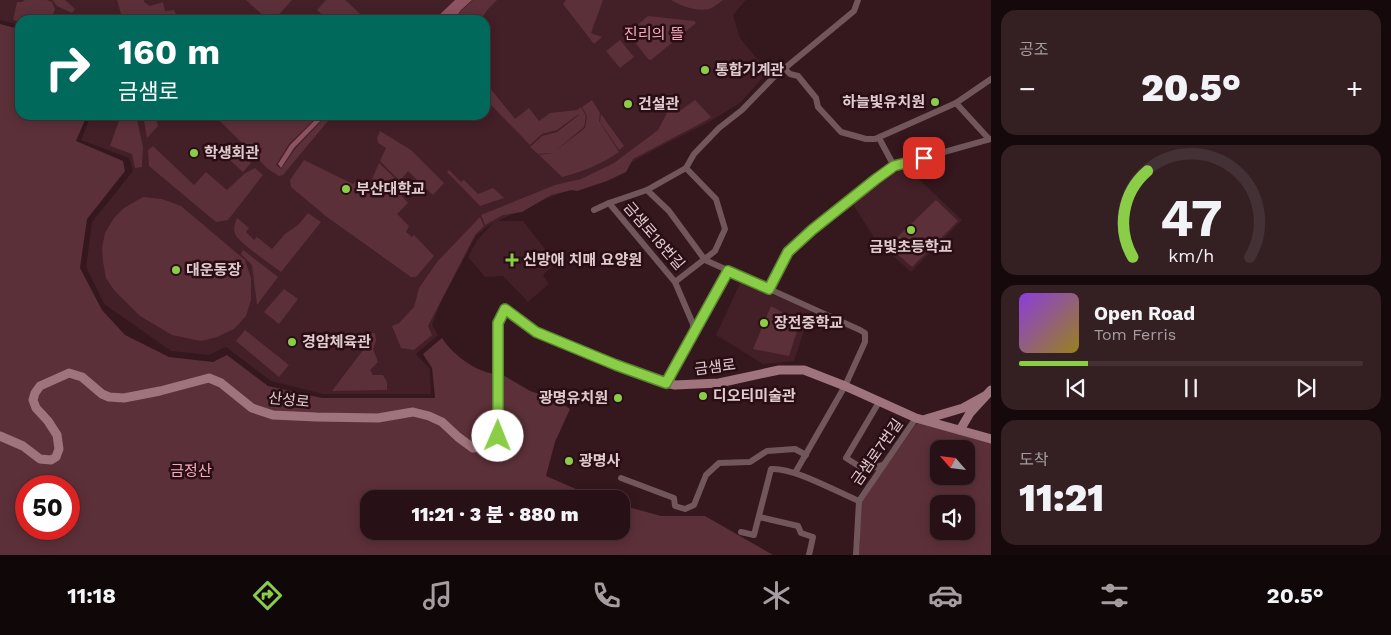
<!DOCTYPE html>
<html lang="ko">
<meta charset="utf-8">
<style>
body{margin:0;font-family:"Work Sans","Noto Sans KR",sans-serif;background:#341f23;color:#f1f3f6;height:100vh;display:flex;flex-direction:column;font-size:19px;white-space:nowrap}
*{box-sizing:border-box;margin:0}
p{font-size:16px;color:#a59da1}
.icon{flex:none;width:28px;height:28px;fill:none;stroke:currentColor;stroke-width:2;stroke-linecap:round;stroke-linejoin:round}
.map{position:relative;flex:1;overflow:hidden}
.details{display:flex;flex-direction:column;gap:10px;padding:10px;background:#16090c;width:400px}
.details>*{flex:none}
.guide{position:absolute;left:15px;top:15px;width:475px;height:105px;border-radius:15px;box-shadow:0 2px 12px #0003,0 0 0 1px #443135;background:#00695c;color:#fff;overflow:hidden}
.needle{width:32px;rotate:298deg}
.buttons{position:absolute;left:930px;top:440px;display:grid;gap:10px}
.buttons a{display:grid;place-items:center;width:45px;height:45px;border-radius:10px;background:#281116;box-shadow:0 2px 12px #0003,0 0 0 1px #443135;font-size:25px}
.speed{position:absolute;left:15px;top:475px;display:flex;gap:10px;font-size:25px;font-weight:700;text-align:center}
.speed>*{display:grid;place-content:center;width:65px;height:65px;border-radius:50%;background:#281116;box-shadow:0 2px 12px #0003,0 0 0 1px #443135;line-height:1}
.speed .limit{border:8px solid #d22;background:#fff;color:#111}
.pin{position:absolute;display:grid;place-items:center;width:42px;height:42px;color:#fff;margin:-21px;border-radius:10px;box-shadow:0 2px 8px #0006}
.me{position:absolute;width:55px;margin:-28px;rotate:1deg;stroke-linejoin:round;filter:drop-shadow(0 0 4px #0008)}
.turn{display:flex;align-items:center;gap:18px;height:105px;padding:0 20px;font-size:22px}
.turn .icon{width:65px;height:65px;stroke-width:2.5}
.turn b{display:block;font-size:35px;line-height:42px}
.big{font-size:38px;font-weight:800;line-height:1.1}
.details .tile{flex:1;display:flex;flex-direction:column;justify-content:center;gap:8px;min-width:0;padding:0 18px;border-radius:15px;background:#341f23}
.details .dial{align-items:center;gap:0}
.dial svg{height:130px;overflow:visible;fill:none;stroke:#443135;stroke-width:7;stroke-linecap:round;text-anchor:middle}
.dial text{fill:#f1f3f6;stroke:none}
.song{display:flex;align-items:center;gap:15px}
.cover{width:60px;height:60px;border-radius:8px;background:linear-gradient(135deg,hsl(270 70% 55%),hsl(50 70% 35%))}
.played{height:5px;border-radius:2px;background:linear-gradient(90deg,#8ace48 20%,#443135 20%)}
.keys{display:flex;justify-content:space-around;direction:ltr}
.heat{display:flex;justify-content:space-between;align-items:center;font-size:28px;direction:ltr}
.trip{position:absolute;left:360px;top:490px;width:270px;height:50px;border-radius:15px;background:#281116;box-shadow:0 2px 12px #0003,0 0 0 1px #443135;font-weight:800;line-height:50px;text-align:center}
.dock{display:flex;height:80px;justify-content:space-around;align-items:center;background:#100709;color:#a59da1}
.dock .icon{width:35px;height:35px}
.dock .current{color:#8ace48}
.dock b{font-size:22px;color:#f1f3f6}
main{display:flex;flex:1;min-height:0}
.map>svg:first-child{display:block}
.built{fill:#431f27}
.green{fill:#5c3039;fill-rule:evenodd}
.water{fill:#8e5360}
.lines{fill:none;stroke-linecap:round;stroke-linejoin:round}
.street{stroke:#71575c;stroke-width:6}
.secondary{stroke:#9f747c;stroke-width:9}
.route-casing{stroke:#5a862f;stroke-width:12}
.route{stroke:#8ace48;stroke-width:9}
.poi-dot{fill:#8ace48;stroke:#2a0e15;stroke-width:2}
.labels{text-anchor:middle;stroke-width:5;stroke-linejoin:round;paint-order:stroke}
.park-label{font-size:15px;fill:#f6acbb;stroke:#2a0e15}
.poi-label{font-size:15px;font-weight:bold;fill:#e0cbce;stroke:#2a0e15;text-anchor:start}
.street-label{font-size:15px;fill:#e0cbce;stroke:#2a0e15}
</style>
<main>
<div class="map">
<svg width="991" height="555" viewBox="0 0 991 555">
<rect width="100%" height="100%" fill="#35171e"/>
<g class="built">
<path d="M0,0H746L733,15L740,38L768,72L740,103L709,122L656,149L612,173L533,204L498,221H523L556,263L543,275L549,284L528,302L503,276L485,277L468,257L477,240L493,223L488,226L476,236L441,302L432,325L438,335L416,354L430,369L431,394H323L271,381L226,347L209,355L171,351L104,304L86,267L92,222L133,171L129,158L81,140L91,115H485V20H20V25L0,20Z"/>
<path d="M908,169L962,220L911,272L875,239L854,206L855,200L887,177L893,173Z"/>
<path d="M741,281L811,311L794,361L763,364L716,335Z"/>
</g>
<g class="green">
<path d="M25,0H47L52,2L55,9L51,20H20V22L13,20L17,2H22Z"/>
<path d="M52,0H65L75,9L72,13L57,6Z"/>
<path d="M117,0H144V2L150,6L163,2L165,11L174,10L177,16H185L183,20H127L121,14Z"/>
<path d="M246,0H292L274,20H268Z"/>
<path d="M326,0H345L367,20H328L317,10Z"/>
<path d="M473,0H497L489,8L480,20H455L461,11Z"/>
<path d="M566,0H603L591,33L602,37L594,44L563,4Z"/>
<path d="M671,0H723C719,3 714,7 709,9C698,12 680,6 671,0Z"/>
<path d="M648,16L694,21L696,23L651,60L648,59L628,33Z"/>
<path d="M0,24L19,29L20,33V115H87L76,141L123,161L125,171L87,219L80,268L102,310L125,335L169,357L213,362L227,355L268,386L322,398H435L432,368L423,354L442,338C451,352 467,365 483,371C488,373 493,373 498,376L497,437L489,445L473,446L427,414L377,417L308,416L253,408L218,380L123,397L105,395L70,372L33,394L49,423L58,446L51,459L0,435Z"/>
<path d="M620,40L634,57L620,68L606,51Z"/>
<path d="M485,82L515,119L529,108L539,121L550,113L577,110L581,107L586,116L584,127L554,152L585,128L587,116L582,107L592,100L600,113L599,121L619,152C602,164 582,172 562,177L539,155L552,153L538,154L530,147L542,136L557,132L579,115V114L557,130L542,134L530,145L485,99Z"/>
<path d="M695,100L711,117L707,120L633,159L626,172L607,181L577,191L572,190L551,195L522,212L503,215L485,225L481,215L555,185L581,179L614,163L658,130L668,111L681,110Z"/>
<path d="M601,114L624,146L619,150L600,122Z"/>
<path d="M121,115H136L143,147L142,167L135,168L132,154L110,146Z"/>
<path d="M143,115H155L158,126L147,138Z"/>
<path d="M214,115H271L277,121L283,115H319L289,144L276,165L281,169L295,149L327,115H333L283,175L279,176L268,169Z"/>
<path d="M380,131L411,150L444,183L433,195L408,171L400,181L380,161L386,148L378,143L377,138Z"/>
<path d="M231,145L251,163L243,172L222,153Z"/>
<path d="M153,146L194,185L206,172L227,190L244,174L255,168L263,175L228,220L216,222L149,166L148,150Z"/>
<path d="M304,160L353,184L356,180L369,186L379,163L399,182L398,192L408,203L397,214L409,226L406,232L412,237L414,235L434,256L416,277H411L327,217L291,187L290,180Z"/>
<path d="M449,170L461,182L464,180L478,194L493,188L504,198L480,206L447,172Z"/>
<path d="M143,197L162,199L181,206L245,260L251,278V300L246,316L234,329L217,337L201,341L172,335L140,316L114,290L106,278L103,262L102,248L105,233L114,218L124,208Z"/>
<path d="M936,200L958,221L912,267L888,246Z"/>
<path d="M308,213L321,222L281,272C272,265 239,243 235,234C233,228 235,223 237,218L249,228L246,232L254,240L257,237L272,249L285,234L298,225Z"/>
<path d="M480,217L484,226L475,235L428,326L432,335L414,350L401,348L392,326L399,323L414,307L419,288L437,262Z"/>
<path d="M243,250L278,277L257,305L252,265L241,254Z"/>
<path d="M284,289L298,299L279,324L264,312Z"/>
<path d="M771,306L800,322L789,356L753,349Z"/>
<path d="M245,330L289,365L279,377L236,341Z"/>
<path d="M375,333L376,341L373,349L378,362L370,370L373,375H383L387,382V390L332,391L363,350L361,338L368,334Z"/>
<path d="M70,374L104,397L208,379L273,416L413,414L441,423L472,450L494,446L503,375L530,391L555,399L570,409L555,442L546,476L599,499H369V531H621V505L661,516H705L773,555H0V438L52,461L60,445L34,402L40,387ZM26,486H69V529H26Z"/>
<path d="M923,420L991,440V555H859L861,502L916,424ZM939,449H966V476H939ZM939,504H966V531H939Z"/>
</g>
<g class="water">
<path d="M455,0H472L461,10L454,20H434Z"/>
<path d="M320,115H323L324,117L294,148L281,168L278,164L290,145Z"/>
</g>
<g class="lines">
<g class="street">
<path d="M784,68L790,74L798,76L816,98L818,107L841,132L866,139H875L956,103L991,79"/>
<path d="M956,103L989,139"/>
<path d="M879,138L894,166"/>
<path d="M686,168L694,154L719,128L742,110L773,78L854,11L858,0"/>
<path d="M609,203L675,282L715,251L725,229L716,199L686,168L647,190"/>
<path d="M594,210L609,203L647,190L669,211L705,260L860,330L865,333V342L845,386L795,473"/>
<path d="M675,282L693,324V332"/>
<path d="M769,289L788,252L812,230L875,179L894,166L991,139"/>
<path d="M666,383L728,271"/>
<path d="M879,402L846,458L865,470L883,465"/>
<path d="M621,478L674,498L675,506L685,509L694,505L706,475L719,463L750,462L767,451L795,449L806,455"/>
<path d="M759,517L798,526L801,533L813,537L809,555"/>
<path d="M741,532L754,535L771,469C793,467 837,492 859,501"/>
<path d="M856,555L859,501L916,418"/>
</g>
<g class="secondary">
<path d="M926,419L963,408L985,396"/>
<path d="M960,430L970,413L991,390"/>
<path d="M0,436L23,446L40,459L51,460L56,457L59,449L57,435L48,421L36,408L33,400L35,393L40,386L69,373L82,377L102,394L109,397L124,398L160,391L209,378L221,383L252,408L273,415L316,417L378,418L413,412L429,416L442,422L458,437L473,448L490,447L494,443L498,436V323L505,309L536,332L616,365L666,383L675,385L719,383L779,370H804L845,386L916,418L991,439"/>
</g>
</g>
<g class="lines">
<g class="route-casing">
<path id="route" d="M498,436V323L505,309L536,332L616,365L666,383L728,271L769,289L788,252L812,230L876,179L894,166L924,158"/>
</g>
<use href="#route" class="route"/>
</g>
<g class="poi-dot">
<circle cx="705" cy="70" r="5"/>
<circle cx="935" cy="102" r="5"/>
<circle cx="628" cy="104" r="5"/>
<circle cx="194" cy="153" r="5"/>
<circle cx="346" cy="189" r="5"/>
<circle cx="911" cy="230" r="5"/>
<path d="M509.5 252.5h5v5h5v5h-5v5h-5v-5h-5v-5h5z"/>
<circle cx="176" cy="270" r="5"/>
<circle cx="764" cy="323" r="5"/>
<circle cx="292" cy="342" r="5"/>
<circle cx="703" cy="396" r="5"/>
<circle cx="618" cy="398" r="5"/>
<circle cx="569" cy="461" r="5"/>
</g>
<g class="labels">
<g class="park-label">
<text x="654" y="39">진리의 뜰</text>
<text x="191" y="476">금정산</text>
</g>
<g class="poi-label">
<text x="715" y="75">통합기계관</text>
<text x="925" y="107" text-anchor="end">하늘빛유치원</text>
<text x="638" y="109">건설관</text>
<text x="204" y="158">학생회관</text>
<text x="356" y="194">부산대학교</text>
<text x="911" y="252" text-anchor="middle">금빛초등학교</text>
<text x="523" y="265">신망애 치매 요양원</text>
<text x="186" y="275">대운동장</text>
<text x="774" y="328">장전중학교</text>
<text x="302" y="347">경암체육관</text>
<text x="713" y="401">디오티미술관</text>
<text x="608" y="403" text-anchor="end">광명유치원</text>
<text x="579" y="466">광명사</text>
</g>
<g class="street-label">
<text transform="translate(654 236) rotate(49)" y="5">금샘로18번길</text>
<text transform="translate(715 367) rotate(-7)" y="5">금샘로</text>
<text transform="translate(289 400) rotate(6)" y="5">산성로</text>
<text transform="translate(877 452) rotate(-55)" y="5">금샘로7번길</text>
</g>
</g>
</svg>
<div class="buttons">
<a><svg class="needle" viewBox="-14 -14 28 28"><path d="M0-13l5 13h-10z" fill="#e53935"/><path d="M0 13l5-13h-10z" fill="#a59da1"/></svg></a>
<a><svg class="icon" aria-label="sound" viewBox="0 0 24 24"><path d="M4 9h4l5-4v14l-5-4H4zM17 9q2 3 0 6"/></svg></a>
</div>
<div class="speed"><div class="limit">50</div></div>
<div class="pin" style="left:924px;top:158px;background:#d93025"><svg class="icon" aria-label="arrive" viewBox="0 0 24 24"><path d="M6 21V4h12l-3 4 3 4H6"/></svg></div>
<svg class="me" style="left:498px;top:436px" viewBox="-20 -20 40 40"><circle r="19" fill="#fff"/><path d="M0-13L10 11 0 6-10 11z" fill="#8ace48"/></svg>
<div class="trip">11:21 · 3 분 · 880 m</div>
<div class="guide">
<div class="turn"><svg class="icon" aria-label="right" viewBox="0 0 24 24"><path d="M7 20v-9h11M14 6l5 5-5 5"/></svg><div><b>160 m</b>금샘로</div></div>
</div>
</div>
<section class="details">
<div class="tile"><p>공조</p>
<div class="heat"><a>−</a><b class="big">20.5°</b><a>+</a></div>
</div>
<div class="tile dial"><svg viewBox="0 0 100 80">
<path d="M14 69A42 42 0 1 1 86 69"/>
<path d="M14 69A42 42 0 0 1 23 16" stroke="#8ace48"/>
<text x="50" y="56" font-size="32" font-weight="700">47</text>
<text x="50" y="72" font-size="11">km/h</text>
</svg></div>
<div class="tile">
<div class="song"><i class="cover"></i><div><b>Open Road</b><p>Tom Ferris</p></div></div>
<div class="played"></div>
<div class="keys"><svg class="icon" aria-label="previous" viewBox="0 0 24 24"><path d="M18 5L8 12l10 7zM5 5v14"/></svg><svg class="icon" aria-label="pause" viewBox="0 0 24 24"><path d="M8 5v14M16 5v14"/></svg><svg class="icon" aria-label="next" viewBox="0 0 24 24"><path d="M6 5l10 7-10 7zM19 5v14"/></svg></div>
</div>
<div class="tile"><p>도착</p><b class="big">11:21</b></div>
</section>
</main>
<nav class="dock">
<b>11:18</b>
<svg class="icon current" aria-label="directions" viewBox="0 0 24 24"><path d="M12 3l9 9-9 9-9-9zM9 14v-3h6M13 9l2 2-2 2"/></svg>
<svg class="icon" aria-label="music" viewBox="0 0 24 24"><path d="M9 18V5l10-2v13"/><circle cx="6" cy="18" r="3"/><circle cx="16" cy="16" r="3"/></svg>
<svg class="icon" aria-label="phone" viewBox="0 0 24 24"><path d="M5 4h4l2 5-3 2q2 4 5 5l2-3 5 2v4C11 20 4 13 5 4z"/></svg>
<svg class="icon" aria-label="climate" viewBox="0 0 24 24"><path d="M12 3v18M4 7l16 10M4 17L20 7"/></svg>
<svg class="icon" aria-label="car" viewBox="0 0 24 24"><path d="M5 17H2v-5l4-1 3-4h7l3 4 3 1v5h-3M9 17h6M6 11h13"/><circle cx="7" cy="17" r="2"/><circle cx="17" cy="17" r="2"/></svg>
<svg class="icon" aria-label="filters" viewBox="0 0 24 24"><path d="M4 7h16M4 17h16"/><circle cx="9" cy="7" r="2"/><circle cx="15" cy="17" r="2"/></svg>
<b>20.5°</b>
</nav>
